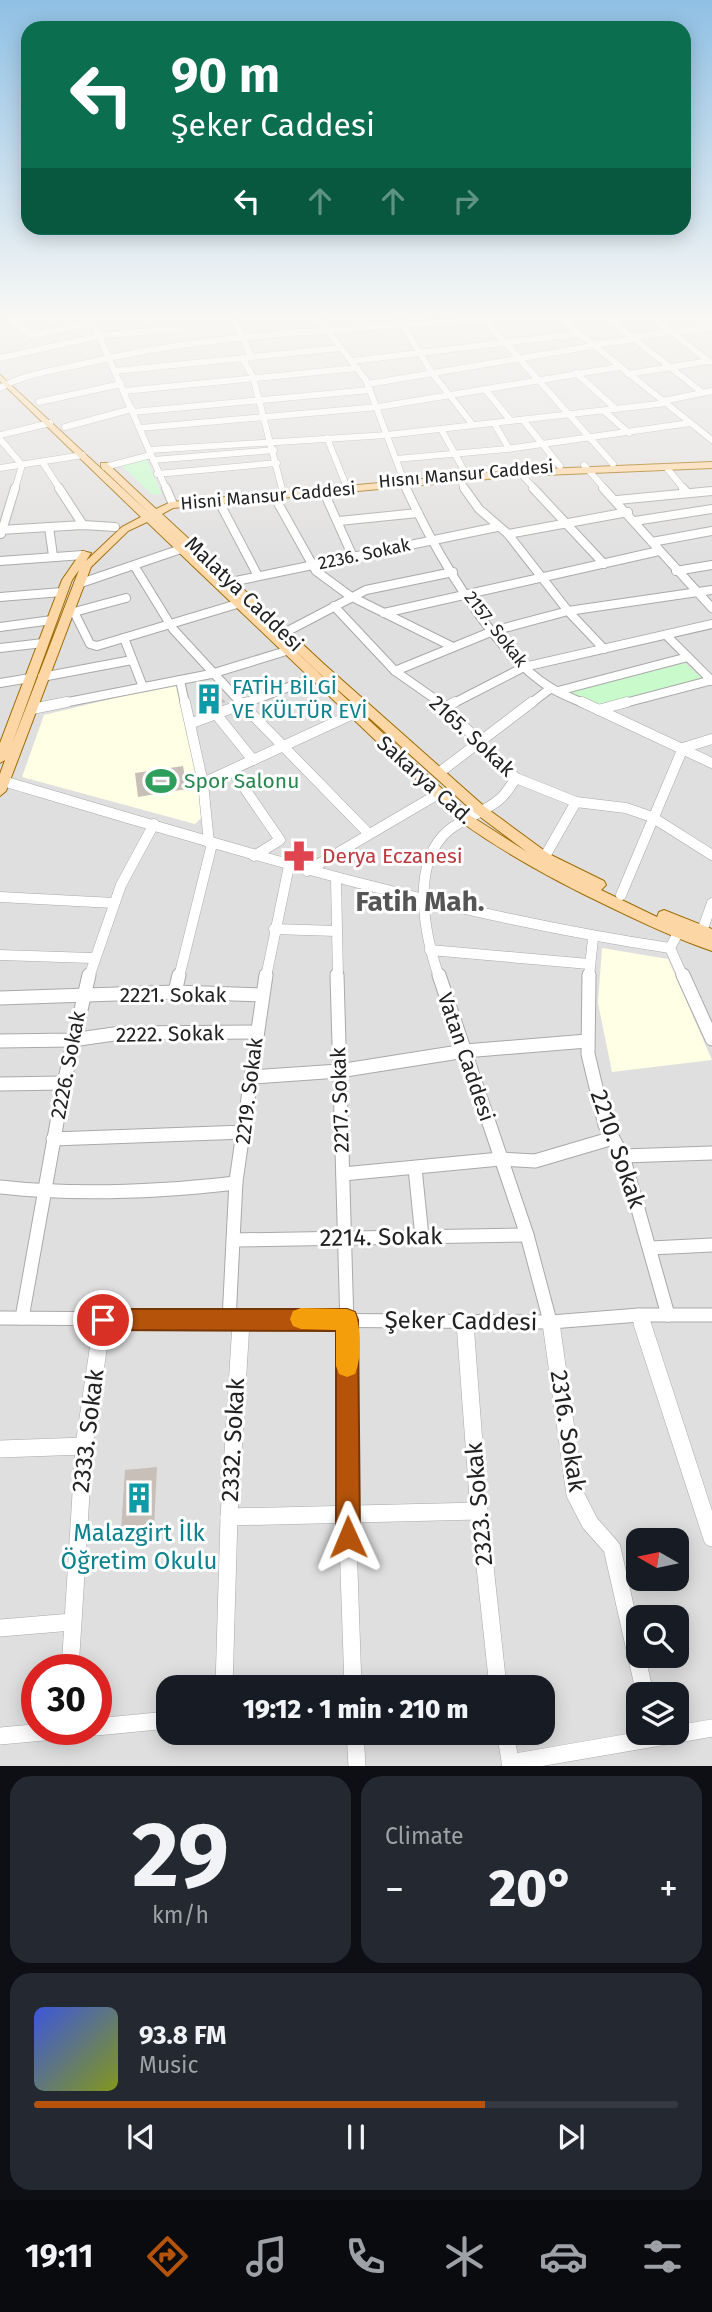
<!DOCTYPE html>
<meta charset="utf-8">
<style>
body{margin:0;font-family:"Fira Sans",sans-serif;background:#242831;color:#f1f3f6;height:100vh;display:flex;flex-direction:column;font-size:26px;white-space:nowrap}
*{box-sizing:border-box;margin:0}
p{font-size:23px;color:#9ea1a6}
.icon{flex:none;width:38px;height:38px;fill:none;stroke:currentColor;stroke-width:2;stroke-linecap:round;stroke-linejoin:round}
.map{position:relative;height:1766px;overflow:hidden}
.panel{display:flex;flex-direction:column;gap:10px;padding:10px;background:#0d0f14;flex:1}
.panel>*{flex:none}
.hud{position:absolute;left:21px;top:21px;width:670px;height:214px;border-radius:21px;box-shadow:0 4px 18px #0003;background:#0b6e4f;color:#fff;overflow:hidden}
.needle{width:46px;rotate:279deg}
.tools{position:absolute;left:626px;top:1528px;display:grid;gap:14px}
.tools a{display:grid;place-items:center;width:63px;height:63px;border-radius:14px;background:#171b24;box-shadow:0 4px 18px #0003;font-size:35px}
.speed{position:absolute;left:21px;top:1654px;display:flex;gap:14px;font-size:35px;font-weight:700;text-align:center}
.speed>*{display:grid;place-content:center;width:91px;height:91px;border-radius:50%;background:#171b24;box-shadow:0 4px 18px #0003;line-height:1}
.speed .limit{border:10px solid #d22;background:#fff;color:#111}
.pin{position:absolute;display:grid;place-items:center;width:60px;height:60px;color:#fff;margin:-30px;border:4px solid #fff;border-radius:50%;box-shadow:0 2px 7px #0007}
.me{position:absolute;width:77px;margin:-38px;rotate:359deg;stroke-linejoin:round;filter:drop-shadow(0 0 5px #0008)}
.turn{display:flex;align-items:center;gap:24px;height:147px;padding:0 35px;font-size:32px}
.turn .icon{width:91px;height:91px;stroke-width:2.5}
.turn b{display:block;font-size:49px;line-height:60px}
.lanes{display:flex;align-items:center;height:66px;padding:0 35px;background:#0003;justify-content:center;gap:35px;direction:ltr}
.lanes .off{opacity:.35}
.big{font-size:52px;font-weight:800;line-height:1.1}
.panel .card{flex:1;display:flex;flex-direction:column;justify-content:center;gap:10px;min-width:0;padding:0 24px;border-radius:21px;background:#242831}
.panel .dial{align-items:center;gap:0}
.dial b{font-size:91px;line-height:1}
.song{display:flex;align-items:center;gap:21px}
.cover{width:84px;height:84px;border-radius:10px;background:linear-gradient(135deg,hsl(230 70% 55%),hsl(70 70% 35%))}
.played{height:7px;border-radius:4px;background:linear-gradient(90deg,#b45309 70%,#363941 70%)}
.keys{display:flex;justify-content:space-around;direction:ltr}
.heat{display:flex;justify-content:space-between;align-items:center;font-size:38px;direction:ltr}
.panel .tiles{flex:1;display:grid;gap:10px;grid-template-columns:1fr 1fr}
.card:last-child{grid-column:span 2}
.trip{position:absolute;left:156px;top:1675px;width:399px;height:70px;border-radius:21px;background:#171b24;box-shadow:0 4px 18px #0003;font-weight:800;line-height:70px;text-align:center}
.dock{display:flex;height:112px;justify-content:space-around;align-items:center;background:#090b0e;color:#9ea1a6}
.dock .icon{width:49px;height:49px}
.dock .current{color:#b45309}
.dock b{font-size:32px;color:#f1f3f6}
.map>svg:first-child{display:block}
.residential{fill:#e0dfdf;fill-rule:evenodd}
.education{fill:#ffffe5}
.park{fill:#c8facc}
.building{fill:#c7bfb8}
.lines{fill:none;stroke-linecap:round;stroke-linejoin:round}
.minor-far4-casing{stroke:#a9a9a9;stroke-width:7}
.minor-far3-casing{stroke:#a9a9a9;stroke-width:10}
.minor-far2-casing{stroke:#a9a9a9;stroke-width:11}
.minor-far1-casing{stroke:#a9a9a9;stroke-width:15}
.minor-casing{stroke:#a9a9a9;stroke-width:18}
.major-casing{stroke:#a06b00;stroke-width:2}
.minor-far4{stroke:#fff;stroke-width:6}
.minor-far3{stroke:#fff;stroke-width:8}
.minor-far2{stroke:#fff;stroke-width:10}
.minor-far1{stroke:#fff;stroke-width:13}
.minor{stroke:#fff;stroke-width:17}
.major{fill:#fcd6a4;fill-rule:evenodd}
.route{fill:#b45309;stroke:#753606;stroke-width:2}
.slow{fill:#f59e0b}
.labels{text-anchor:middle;stroke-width:6;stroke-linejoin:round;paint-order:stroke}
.far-street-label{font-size:18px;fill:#222;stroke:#fff}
.street-label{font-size:21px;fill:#222;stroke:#fff}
.culture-label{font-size:21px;fill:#0d838f;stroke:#fff;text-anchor:start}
.leisure-label{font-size:21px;fill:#27864d;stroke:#fff;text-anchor:start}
.health-label{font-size:21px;fill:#be3a42;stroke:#fff;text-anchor:start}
.near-street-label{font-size:24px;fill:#222;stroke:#fff}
.near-culture-label{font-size:24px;fill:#0d838f;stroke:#fff}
.district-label{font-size:28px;font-weight:bold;fill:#555;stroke:#fff}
</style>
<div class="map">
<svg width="712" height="1766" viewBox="0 0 712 1766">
<rect width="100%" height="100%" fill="#f2efe9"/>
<path class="residential" d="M0,320H712V1766H0ZM639,1540H677V1578H639ZM639,1617H677V1656H639ZM37,1670H96V1729H37ZM168,1687H542V1732H168ZM639,1694H677V1732H639Z"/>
<g class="education">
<path d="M173,684L180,685L203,816L195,824L22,777L44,715Z"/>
<path d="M602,948L668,959L712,1060L612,1072L598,1003Z"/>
</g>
<g class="park">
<path d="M146,459L162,494L153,495L121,465Z"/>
<path d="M685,663L703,679L598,706L566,692Z"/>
</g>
<g class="building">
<path d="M204,690L213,691L226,702L204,708L198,703Z"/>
<path d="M183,766L187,789L138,797L135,773Z"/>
<path d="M157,1467L154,1527L121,1530L125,1470Z"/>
</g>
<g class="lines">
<g class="minor-far4-casing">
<g id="minor-far4">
<path d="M11,320L31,335L94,323"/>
<path d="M92,320L166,489"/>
<path d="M234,320L252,358"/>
<path d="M319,320L366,380L407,489"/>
<path d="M485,320L613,464"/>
<path d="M562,320L712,440"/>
<path d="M610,320L703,393"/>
<path d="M656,320L710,362"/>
<path d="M401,322L432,373L473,425"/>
<path d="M632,337L712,327"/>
<path d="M591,345L635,339"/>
<path d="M0,358L99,336L180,328"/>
<path d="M243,359L253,377L282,489"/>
<path d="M352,361L577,334"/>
<path d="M115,371L341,348"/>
<path d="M576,373L616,409"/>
<path d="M628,374L709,361"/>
<path d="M368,384L593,346"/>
<path d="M0,388C26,373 58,370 87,363C215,333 344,330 475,320"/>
<path d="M485,389L511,421"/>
<path d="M124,391L357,368"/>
<path d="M663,401L712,391"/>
<path d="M39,402L121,384"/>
<path d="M604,411L629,433"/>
<path d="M133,412L370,390"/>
<path d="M523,420L560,466"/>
<path d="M494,423L508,447"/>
<path d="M65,427L132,409"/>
<path d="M140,428L378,407L619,367"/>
<path d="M441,429L466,474"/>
<path d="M0,435L50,423"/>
<path d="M327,438L346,485"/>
<path d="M0,439L22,465L15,489"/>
<path d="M149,450L387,435L667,403"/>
<path d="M396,459L507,449L690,423"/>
<path d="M153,460L274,450"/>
<path d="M43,463L60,489"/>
<path d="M584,465L605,489"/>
<path d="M105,467L151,455"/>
<path d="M666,467L684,489"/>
<path d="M0,468L83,455"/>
<path d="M520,473L535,489"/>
<path d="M157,474L277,463"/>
<path d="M459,478L465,489"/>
</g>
</g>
<g class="minor-far3-casing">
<g id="minor-far3">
<path d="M59,488L83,525"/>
<path d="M166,488L172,502"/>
<path d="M406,488C434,549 492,652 551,688C561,694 574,699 585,704"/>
<path d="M464,488L479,509L508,534L568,611L604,649"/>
<path d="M533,488L604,564"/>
<path d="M603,488L712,608"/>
<path d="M683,488L687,493"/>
<path d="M323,490L353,557"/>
<path d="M274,496L316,571L350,596L451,646"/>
<path d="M218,500L258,576"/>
<path d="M617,500L712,491"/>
<path d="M339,521L418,513"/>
<path d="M635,521L712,509"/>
<path d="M49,527L53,556"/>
<path d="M0,530L83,525L115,527"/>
<path d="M1,534L15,488"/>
<path d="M508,534L628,512"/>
<path d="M652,542L712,531"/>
<path d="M0,561L83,555"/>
<path d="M135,567L173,629L242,704"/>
<path d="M676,571L712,565"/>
<path d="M231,582L497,527"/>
<path d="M78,584L181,549"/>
<path d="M0,597L62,592"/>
<path d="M334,606L395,671L442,704"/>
<path d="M68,610L74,612L90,644L97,646L237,604"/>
<path d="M74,612L126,598"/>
<path d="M384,613L659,551"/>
<path d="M0,627L52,620"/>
<path d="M284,633L366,590L453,572"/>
<path d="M666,635L712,681"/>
<path d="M124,638L143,687"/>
<path d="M0,648L43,643"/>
<path d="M395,671L493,631L568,611L712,590"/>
<path d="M42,677L132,660"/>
<path d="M180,680L185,704"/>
<path d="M0,683L30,678"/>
<path d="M558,691L688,657"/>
<path d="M58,704L211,674L286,651"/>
<path d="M243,704L313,678"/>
<path d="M452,704L524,667L712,624"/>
<path d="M530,704L551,688"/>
<path d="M621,704L712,680"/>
</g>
</g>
<g class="minor-far2-casing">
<g id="minor-far2">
<path d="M185,702L203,783L209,843"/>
<path d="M240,702L369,834"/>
<path d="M439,702L516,778L576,802L626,808L652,817L712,855"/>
<path d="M582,702L712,763"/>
<path d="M446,707L455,702"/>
<path d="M32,709L67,702"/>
<path d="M598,710L627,702"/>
<path d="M216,714L253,760"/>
<path d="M192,723L248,702"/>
<path d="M232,770L280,840L254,856"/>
<path d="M440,772L532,702"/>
<path d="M0,780C222,846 441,914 670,948L678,933"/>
<path d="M203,783L353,714"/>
<path d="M544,858L576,802"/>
<path d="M307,871L438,794"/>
<path d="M336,880L338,977"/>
<path d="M621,895L683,748L712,739"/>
<path d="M0,897L114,903"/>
<path d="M274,929L336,931"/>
<path d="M702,931L712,903"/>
<path d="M670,948L683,977"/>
<path d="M430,950L589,964"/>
<path d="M0,955L92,958"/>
<path d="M89,977L121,885L154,824"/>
<path d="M179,977L212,844"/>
<path d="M266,977L289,866"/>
<path d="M439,977C425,936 409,863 449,830C464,818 485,812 500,799C506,794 511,785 516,778"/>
<path d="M589,977L593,938"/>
</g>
</g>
<g class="minor-far1-casing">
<g id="minor-far1">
<path d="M337,975L347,1325"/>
<path d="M439,975L527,1235L551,1325"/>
<path d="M589,975L588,1054L605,1125L623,1156L668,1315"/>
<path d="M683,975L712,1039"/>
<path d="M175,992L179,975"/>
<path d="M0,998L175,992L262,995"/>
<path d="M0,1041L72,1040L121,1033L256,1032"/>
<path d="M252,1077L339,1071L465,1051L587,1041"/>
<path d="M0,1084L64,1083"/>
<path d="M53,1139L245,1132"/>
<path d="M623,1156L712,1153"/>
<path d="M415,1168L422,1237"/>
<path d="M343,1174L500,1159L535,1161L613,1138"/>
<path d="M0,1187C79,1196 157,1192 236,1183"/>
<path d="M234,1240L527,1235"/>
<path d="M651,1248L712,1245"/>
<path d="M639,1315L642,1325"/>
<path d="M0,1318L551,1322L639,1315H712"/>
<path d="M22,1318L64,1083L89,975"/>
<path d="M229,1320L236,1181L266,975"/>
<path d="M465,1322V1325"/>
<path d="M102,1325L103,1319"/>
<path d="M241,1325V1319"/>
</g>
</g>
<g class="minor-casing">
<g id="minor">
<path d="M347,1323V1512L353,1687"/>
<path d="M465,1323L479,1511L498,1687"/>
<path d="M551,1323L575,1494L590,1523L612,1548L645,1694"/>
<path d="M642,1323L712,1538"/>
<path d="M0,1449L84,1446"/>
<path d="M229,1517L479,1511"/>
<path d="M0,1628L72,1622"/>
<path d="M70,1670L84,1446L102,1323"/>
<path d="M224,1687L229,1517L241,1323"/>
<path d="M96,1727L168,1720"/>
<path d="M355,1732L357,1766"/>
<path d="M505,1732L511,1766"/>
<path d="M0,1736L76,1729"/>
<path d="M510,1763L712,1728"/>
</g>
</g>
<g class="major-casing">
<g id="major">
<path d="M0,320H13L0,324Z"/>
<path d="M0,375L149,513L101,467V463H107L156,509L171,502L520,470L712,462V468L520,476L173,508L162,514L325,665L485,807L549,854L604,881L606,885L601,890L657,917L659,912L664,910L712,929V951C677,939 645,924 612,908C559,883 509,856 461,822L147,522L128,531L91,567L6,791L0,796V774L5,760L0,763V743L62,580L82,551L91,553L86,561L122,527L141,517L0,381ZM154,518L317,671L475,813L527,852L471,816ZM79,570L12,744L72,580Z"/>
</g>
</g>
<use href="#minor-far4" class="minor-far4"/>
<use href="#minor-far3" class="minor-far3"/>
<use href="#minor-far2" class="minor-far2"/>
<use href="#minor-far1" class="minor-far1"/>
<use href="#minor" class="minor"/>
<use href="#major" class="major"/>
</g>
<linearGradient id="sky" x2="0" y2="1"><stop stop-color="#8fc0e4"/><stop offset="0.56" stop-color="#f9f8f5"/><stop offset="1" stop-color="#f9f8f5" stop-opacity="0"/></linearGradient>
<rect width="712" height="567" fill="url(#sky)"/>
<path class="route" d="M103,1309H347L355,1312L358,1320L360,1537L357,1546L348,1550L339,1546L336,1537V1331L103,1330L95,1327L92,1320L95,1312Z"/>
<path class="slow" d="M301,1308L347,1309L355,1312C361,1328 362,1358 355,1374L347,1377L339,1374L336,1366V1330L301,1329L293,1326L290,1319L293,1311Z"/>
<defs>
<g id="building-bare" transform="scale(2.415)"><path d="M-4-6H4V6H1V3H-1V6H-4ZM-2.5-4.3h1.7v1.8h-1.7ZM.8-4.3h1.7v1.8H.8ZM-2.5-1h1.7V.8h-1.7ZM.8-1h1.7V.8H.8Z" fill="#0f9aa8" stroke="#fff" stroke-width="2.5" paint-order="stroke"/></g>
<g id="stadium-bare" transform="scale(2.415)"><path d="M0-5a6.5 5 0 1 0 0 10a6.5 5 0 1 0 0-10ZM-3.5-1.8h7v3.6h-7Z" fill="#2e9e5b" stroke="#fff" stroke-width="2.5" paint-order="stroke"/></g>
<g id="pharmacy-bare" transform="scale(2.415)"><path d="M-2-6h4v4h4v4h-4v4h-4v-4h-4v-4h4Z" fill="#e0444e" stroke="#fff" stroke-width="2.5" paint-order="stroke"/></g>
</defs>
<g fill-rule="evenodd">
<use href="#building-bare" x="209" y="699"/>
<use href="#stadium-bare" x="161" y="781"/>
<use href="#pharmacy-bare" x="299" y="856"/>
<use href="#building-bare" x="139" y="1498"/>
</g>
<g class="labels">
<g class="far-street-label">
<text transform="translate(466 474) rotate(-5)" y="6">Hısnı Mansur Caddesi</text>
<text transform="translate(268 496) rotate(-5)" y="6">Hisni Mansur Caddesi</text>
<text transform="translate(364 554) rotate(-12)" y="6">2236. Sokak</text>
<text transform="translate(496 629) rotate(52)" y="6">2157. Sokak</text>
</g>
<g class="street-label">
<text transform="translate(244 594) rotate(44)" y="7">Malatya Caddesi</text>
<text transform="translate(472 736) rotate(43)" y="7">2165. Sokak</text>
<text transform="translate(425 780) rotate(42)" y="7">Sakarya Cad.</text>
<text x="173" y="1002">2221. Sokak</text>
<text transform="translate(170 1034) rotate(-1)" y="7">2222. Sokak</text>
<text transform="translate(466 1057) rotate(71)" y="7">Vatan Caddesi</text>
<text transform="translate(68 1065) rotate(-79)" y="7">2226. Sokak</text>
<text transform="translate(249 1091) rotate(-83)" y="7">2219. Sokak</text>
<text transform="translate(340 1100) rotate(-92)" y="7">2217. Sokak</text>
</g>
<g class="culture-label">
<text x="232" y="694">FATİH BİLGİ<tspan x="232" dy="24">VE KÜLTÜR EVİ</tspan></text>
</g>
<g class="leisure-label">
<text x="184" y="788">Spor Salonu</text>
</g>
<g class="health-label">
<text x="322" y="863">Derya Eczanesi</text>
</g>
<g class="near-street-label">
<text transform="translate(618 1149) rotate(71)" y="8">2210. Sokak</text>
<text transform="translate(381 1237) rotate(-1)" y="8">2214. Sokak</text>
<text transform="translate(461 1321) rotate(1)" y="8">Şeker Caddesi</text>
<text transform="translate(88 1431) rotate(-83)" y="8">2333. Sokak</text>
<text transform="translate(568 1431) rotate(81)" y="8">2316. Sokak</text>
<text transform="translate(233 1440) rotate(-87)" y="8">2332. Sokak</text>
<text transform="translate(479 1504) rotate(-95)" y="8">2323. Sokak</text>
</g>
<g class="near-culture-label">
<text x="139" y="1541">Malazgirt İlk<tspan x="139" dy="28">Öğretim Okulu</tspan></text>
</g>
<g class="district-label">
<text x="420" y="911">Fatih Mah.</text>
</g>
</g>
</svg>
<div class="tools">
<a><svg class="needle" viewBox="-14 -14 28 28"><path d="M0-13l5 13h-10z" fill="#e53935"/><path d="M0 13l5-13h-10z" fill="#9ea1a6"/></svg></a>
<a><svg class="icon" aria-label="search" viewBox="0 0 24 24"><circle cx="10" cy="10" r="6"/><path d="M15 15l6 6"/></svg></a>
<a><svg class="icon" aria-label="layers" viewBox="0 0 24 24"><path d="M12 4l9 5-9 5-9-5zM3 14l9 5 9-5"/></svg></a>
</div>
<div class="speed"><div class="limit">30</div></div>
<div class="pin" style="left:103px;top:1320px;background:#d93025"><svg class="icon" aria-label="arrive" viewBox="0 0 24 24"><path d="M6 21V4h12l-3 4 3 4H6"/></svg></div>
<svg class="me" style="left:348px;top:1537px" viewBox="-20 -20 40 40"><path d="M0-17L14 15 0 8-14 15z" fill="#b45309" stroke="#fff" stroke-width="4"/></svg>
<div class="trip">19:12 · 1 min · 210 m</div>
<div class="hud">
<div class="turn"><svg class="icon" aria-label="left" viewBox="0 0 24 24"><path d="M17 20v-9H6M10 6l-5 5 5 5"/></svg><div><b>90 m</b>Şeker Caddesi</div></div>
<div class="lanes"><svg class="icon" aria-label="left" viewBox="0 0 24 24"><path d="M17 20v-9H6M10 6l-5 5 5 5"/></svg><svg class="icon off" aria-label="ahead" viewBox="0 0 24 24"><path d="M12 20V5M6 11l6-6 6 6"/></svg><svg class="icon off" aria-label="ahead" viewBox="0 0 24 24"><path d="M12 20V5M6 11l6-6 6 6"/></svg><svg class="icon off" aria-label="right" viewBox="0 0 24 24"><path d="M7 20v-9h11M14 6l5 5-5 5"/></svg></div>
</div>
</div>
<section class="panel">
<div class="tiles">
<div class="card dial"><b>29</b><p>km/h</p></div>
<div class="card"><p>Climate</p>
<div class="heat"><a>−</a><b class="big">20°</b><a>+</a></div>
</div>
<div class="card">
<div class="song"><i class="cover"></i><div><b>93.8 FM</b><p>Music</p></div></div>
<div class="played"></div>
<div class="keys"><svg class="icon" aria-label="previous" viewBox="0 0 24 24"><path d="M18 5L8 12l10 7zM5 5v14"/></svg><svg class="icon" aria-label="pause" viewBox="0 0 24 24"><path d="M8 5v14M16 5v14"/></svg><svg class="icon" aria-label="next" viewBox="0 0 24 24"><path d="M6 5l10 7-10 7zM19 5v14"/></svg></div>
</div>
</div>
</section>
<nav class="dock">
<b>19:11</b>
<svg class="icon current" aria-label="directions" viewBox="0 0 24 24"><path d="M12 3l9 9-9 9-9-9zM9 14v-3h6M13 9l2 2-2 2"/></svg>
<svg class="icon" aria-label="music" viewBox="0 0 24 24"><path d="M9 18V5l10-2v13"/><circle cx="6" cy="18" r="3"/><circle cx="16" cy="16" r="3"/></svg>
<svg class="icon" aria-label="phone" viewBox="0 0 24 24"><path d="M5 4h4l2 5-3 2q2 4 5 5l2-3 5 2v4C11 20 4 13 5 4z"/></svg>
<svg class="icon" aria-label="climate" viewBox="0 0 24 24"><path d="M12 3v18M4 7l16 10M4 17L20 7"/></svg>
<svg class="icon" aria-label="car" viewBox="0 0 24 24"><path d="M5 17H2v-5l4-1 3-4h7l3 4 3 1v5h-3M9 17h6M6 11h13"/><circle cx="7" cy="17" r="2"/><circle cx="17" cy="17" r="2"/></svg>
<svg class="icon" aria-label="filters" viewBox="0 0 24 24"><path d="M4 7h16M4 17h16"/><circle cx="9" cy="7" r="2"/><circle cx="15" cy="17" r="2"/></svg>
</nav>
